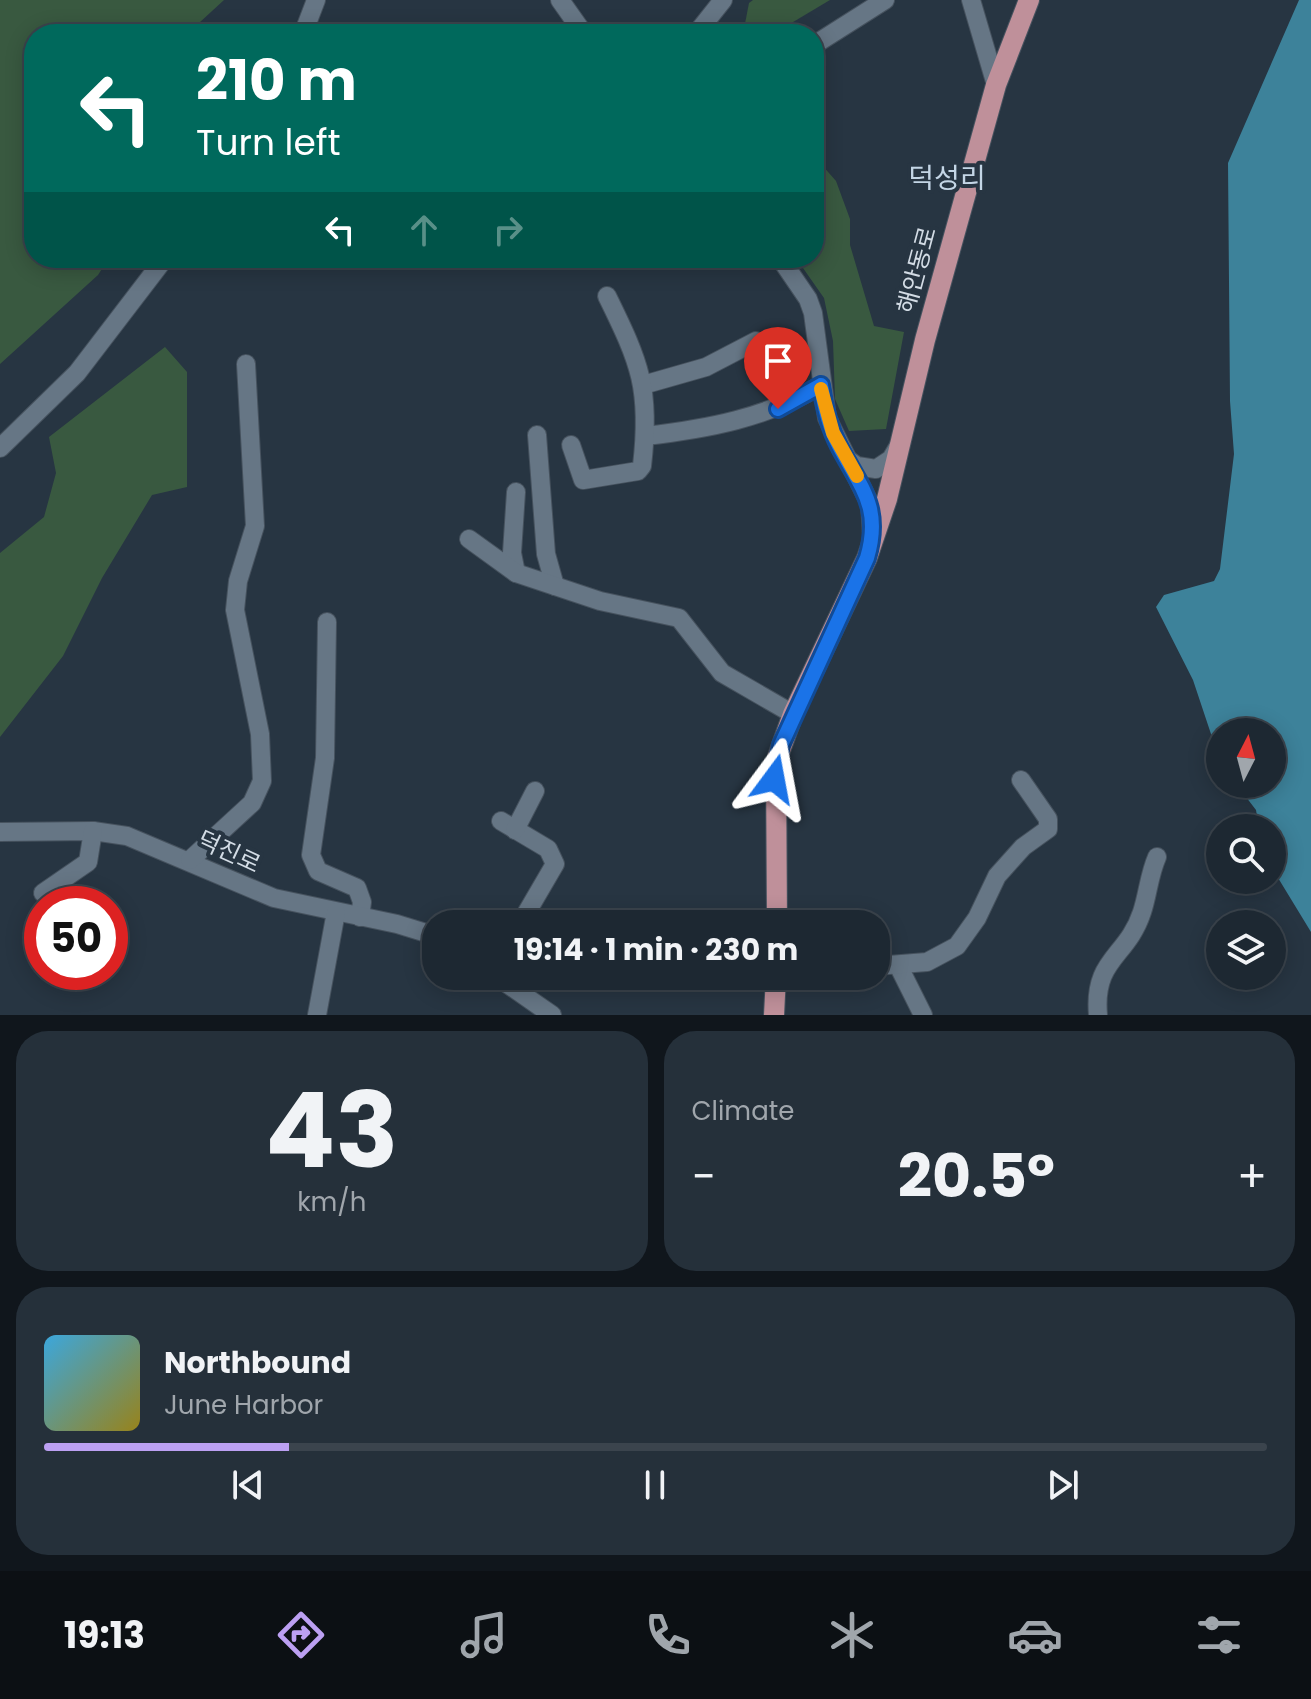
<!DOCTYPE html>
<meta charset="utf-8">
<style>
body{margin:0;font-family:Poppins,"Noto Sans KR",sans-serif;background:#25303a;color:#f1f3f6;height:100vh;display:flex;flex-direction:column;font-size:30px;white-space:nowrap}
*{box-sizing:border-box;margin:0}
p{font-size:26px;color:#a0a6ac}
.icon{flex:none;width:44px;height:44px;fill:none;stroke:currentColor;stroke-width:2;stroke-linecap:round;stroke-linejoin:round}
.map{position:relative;height:1015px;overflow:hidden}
.details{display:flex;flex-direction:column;gap:16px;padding:16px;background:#10161c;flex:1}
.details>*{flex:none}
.guide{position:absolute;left:24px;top:24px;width:800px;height:244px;border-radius:32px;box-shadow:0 4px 20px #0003,0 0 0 2px #3b444d;background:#00695c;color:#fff;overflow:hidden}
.needle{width:52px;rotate:6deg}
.fabs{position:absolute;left:1206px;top:718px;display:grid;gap:16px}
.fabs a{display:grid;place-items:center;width:80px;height:80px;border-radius:50%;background:#1d2832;box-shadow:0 4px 20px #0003,0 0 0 2px #3b444d;font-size:40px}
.speed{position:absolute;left:24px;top:886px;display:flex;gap:16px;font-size:40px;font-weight:700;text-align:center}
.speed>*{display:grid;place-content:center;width:104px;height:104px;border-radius:50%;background:#1d2832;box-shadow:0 4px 20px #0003,0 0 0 2px #3b444d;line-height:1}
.speed .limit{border:12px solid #d22;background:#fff;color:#111}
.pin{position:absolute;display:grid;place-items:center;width:68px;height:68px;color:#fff;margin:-82px -34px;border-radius:50% 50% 50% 0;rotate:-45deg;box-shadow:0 0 8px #0007}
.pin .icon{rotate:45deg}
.me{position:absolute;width:88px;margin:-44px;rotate:13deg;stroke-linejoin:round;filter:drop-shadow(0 0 6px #0008)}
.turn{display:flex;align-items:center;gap:28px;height:168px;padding:0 40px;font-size:36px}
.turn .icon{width:104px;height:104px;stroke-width:2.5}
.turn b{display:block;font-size:56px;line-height:68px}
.lanes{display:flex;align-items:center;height:76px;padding:0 40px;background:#0003;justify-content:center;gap:40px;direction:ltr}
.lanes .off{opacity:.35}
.big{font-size:60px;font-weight:700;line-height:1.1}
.details .card{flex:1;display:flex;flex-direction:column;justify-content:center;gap:12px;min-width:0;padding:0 28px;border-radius:32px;background:#25303a}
.details .dial{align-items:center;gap:0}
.dial b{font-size:104px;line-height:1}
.song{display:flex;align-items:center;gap:24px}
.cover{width:96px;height:96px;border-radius:12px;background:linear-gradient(135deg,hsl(200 70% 55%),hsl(50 70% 35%))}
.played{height:8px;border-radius:4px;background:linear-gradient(90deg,#bca0f2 20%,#3b444d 20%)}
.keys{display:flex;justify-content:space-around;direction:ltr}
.heat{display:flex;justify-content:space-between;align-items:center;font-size:44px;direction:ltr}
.details .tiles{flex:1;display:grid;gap:16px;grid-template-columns:1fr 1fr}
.card:last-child{grid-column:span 2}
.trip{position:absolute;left:422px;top:910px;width:468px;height:80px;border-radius:32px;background:#1d2832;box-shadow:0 4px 20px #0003,0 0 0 2px #3b444d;font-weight:700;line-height:80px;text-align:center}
.tab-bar{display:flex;height:128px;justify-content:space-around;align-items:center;background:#0c1014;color:#a0a6ac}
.tab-bar .icon{width:56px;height:56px}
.tab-bar .on{color:#bca0f2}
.tab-bar b{font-size:36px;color:#f1f3f6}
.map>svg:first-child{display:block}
.green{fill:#395940}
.water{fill:#3d829a}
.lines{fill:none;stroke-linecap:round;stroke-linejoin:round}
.minor-casing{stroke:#46525e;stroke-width:20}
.major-casing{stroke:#46525e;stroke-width:22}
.minor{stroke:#667685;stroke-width:18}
.major{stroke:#bf909a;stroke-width:20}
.route-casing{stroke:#114b97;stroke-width:20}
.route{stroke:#1a73e8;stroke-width:14}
.slow{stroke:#f59e0b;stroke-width:14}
.labels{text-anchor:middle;stroke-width:8;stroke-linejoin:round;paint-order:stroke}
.street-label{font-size:24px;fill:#d3dce5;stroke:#273542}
.quarter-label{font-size:28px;fill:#c4d6e6;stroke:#273542}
</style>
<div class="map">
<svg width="1311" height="1015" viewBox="0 0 1311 1015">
<rect width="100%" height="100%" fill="#273542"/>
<g class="green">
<path d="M0,0H224L187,34H34V258H109L98,275L0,364Z"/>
<path d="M753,0H830L773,34H743L749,3Z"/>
<path d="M814,156L836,181L850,219V245L874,326L904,332L886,429L849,431L835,399L833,341L824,298L796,258H814Z"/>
<path d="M165,347L187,372V487L152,495L102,578L63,656L0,737V553L44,517L56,473L49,437Z"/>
</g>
<path class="water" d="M1299,0H1311V932L1272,868V828H1259L1256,810L1236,784H1272V732H1220V761L1193,680L1156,607L1164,595L1214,581L1220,569L1234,454L1230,401L1228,163Z"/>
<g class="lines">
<g class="minor-casing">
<g id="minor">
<path d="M560,0L584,34"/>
<path d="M971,0L996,85"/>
<path d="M303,34L316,0"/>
<path d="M696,34L723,0"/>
<path d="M814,45L885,0"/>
<path d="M780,258L808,299L813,313L827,418L870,504L872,536"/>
<path d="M643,385L706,367L756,341"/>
<path d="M537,435L546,554L555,586"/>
<path d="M645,436C707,429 767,418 821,385"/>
<path d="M571,445L583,480L638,471L642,466C651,389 640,363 607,296"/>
<path d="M0,448L77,373L165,258"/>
<path d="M847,459L857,466L876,469L891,459L898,447"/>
<path d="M516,492L512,553L516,573"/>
<path d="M469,539L516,573L600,601L679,618L722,673L793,714"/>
<path d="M327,622L325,758L311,855L318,871L357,888L362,902L360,917"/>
<path d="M501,821L548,849L555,864L520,924"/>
<path d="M515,830L535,791"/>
<path d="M0,832L93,831L127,836L274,898L397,924L436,936"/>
<path d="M190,860L252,803L262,781L260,734L235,610L238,581L255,526L246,364"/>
<path d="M43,893L88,862L93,831"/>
<path d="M898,965L923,1015"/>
<path d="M876,966L927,962L957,946L977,918L997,876L1023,847L1048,829V819L1021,780"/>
<path d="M496,976L552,1015"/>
<path d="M317,1015L336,912"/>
<path d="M1098,1015C1093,958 1127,958 1142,912C1148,894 1149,875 1157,857"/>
</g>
</g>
<g class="major-casing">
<g id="major">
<path d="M777,924L776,762L793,714L867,558L887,499L925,340L996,85L1029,0"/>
<path d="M774,1015L776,976"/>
</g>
</g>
<use href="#minor" class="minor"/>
<use href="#major" class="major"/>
</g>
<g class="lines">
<g class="route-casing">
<path id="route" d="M774,779L781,745L867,558C882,507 861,488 839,446C829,427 824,407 821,385L778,409"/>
</g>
<use href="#route" class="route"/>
<path class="slow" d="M821,389L833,433L857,476"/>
</g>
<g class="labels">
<g class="street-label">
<text transform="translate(917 270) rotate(-75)" y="8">해안동로</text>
<text transform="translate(229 852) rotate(25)" y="8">덕진로</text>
</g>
<g class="quarter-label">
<text x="947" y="188">덕성리</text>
</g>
</g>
</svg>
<div class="fabs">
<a><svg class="needle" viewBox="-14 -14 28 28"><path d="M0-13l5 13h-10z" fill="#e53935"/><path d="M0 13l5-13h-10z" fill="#a0a6ac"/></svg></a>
<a><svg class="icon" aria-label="search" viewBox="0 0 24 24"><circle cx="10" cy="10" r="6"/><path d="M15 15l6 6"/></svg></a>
<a><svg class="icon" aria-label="layers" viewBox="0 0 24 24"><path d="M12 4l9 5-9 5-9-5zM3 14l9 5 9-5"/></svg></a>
</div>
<div class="speed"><div class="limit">50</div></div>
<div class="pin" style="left:778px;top:409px;background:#d93025"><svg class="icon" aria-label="arrive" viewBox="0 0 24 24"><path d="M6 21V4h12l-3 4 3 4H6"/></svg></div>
<svg class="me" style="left:774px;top:779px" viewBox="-20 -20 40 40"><path d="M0-17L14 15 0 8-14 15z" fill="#1a73e8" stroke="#fff" stroke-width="4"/></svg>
<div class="trip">19:14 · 1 min · 230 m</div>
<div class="guide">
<div class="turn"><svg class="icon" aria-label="left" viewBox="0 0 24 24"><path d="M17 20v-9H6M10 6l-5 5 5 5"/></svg><div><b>210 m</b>Turn left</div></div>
<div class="lanes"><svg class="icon" aria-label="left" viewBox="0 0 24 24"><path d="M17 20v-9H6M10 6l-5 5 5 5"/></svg><svg class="icon off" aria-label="ahead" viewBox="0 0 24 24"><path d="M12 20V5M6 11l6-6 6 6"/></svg><svg class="icon off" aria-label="right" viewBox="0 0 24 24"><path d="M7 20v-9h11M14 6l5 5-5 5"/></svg></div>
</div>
</div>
<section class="details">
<div class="tiles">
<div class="card dial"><b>43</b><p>km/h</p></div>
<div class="card"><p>Climate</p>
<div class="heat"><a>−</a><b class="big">20.5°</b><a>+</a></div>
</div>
<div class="card">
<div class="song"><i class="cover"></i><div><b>Northbound</b><p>June Harbor</p></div></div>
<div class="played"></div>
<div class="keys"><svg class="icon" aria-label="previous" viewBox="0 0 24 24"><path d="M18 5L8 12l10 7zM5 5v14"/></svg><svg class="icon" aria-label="pause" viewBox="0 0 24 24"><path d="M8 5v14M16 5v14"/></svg><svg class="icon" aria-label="next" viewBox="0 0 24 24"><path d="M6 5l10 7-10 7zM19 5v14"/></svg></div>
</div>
</div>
</section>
<nav class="tab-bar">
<b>19:13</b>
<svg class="icon on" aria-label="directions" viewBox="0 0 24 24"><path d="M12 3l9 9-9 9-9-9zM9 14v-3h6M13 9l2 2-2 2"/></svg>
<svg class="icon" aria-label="music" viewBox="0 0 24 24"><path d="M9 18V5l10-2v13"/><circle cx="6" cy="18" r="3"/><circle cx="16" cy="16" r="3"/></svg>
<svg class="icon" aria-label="phone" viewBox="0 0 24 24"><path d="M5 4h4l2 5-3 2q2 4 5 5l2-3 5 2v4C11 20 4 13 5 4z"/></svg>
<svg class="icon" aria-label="climate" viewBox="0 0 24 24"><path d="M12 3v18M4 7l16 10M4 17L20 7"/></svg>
<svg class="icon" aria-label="car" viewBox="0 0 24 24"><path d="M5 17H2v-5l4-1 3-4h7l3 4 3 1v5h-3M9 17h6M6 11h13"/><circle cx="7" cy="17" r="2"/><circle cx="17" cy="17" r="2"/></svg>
<svg class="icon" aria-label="filters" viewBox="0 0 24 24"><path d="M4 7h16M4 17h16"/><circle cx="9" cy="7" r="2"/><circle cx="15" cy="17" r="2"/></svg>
</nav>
